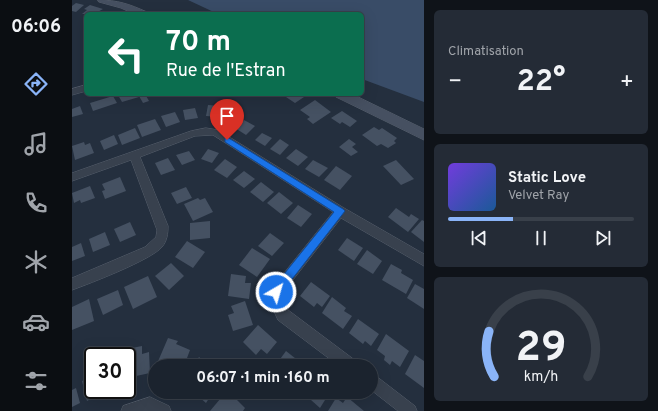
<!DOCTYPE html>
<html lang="fr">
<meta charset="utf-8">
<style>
body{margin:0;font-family:Overpass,sans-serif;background:#242b36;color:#f1f3f6;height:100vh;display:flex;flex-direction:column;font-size:15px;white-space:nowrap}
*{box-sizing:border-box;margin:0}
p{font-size:13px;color:#a0a4aa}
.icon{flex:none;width:22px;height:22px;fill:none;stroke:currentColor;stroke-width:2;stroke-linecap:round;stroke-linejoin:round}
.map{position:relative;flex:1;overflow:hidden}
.sheet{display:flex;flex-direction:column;gap:10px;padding:10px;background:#0f1319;width:234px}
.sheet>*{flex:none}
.banner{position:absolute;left:12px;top:12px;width:280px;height:84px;border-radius:6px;box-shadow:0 4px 16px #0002,0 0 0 1px #39404a;background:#0b6e4f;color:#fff;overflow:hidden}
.speed{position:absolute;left:12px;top:347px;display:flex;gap:8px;font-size:20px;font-weight:700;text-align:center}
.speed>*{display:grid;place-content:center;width:52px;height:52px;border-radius:50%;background:#1b232e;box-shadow:0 4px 16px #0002,0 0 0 1px #39404a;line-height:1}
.speed .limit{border:2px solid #111;border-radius:6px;background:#fff;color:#111}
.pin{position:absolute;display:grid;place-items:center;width:34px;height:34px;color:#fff;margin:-41px -17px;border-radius:50% 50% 50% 0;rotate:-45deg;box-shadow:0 0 4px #0007}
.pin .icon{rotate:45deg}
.me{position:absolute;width:44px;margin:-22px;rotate:38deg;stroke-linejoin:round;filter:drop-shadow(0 0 3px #0008)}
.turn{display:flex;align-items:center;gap:14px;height:84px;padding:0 16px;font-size:18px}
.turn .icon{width:52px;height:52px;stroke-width:2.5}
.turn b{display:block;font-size:28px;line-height:34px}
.big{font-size:30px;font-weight:700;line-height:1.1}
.sheet .tile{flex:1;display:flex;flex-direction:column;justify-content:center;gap:6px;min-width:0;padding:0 14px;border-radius:6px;background:#242b36}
.sheet .dial{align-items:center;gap:0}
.dial svg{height:104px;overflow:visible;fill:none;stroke:#39404a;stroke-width:7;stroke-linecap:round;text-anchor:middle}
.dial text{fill:#f1f3f6;stroke:none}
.song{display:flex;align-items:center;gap:12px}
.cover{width:48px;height:48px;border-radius:6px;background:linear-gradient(135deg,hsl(260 70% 55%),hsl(210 70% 35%))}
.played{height:4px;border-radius:2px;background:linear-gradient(90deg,#8ab4f8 35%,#39404a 35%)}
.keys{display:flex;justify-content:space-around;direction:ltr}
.heat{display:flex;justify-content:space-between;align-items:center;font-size:22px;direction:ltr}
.trip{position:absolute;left:76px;top:359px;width:230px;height:40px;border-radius:20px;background:#1b232e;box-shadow:0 4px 16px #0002,0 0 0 1px #39404a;font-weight:700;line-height:40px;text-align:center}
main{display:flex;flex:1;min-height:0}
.tabs{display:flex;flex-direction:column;width:72px;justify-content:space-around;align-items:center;background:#0b0e12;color:#a0a4aa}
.tabs .icon{width:28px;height:28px}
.tabs .on{color:#8ab4f8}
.tabs b{font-size:18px;color:#f1f3f6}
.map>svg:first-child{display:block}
.water{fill:#394c67}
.building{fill:#455162}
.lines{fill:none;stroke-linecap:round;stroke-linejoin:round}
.minor-casing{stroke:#565f6c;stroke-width:1}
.secondary-casing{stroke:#565f6c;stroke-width:1}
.minor{fill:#38414e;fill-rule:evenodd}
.secondary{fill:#465061;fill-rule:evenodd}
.route{fill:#1a73e8;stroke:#114b97}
</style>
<main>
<nav class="tabs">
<b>06:06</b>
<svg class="icon on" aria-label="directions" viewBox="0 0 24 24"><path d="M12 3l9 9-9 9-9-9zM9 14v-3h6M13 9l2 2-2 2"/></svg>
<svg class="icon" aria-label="music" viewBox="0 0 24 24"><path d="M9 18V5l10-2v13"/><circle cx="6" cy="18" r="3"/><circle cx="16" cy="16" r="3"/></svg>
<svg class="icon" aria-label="phone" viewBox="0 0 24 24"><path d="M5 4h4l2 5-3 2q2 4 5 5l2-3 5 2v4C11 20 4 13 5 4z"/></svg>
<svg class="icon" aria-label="climate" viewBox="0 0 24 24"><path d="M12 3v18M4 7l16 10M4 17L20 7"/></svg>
<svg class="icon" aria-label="car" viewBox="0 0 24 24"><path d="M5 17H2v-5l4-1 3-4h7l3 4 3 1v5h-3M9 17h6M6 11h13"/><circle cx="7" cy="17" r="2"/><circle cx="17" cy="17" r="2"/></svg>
<svg class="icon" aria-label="filters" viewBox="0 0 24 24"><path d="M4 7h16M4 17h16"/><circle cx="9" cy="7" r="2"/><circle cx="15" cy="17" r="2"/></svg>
</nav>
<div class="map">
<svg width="352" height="411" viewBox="0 0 352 411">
<rect width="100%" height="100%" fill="#242f3e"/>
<path class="water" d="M116,0H352V102L290,79V14H146Z"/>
<g class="building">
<path d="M4,3L12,5L4,12L0,11V6Z"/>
<path d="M18,5L31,9L22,14H10L15,10L12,9Z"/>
<path d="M48,94H65L67,97L50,102L46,95Z"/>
<path d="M73,94L77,101L71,103L67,96Z"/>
<path d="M213,94H228L232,97L223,103L214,97L216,96Z"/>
<path d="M41,96L45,103L21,111L18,103Z"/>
<path d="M243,100L259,112L241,124L235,119L238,117L228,110Z"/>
<path d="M136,105L149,106L147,117L134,116Z"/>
<path d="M8,106L11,114L0,117V109Z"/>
<path d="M123,108L126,118L113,120L111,110Z"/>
<path d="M162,109L169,113L167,115L172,117L161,126L154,122L157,120L152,117Z"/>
<path d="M270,111L285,121L278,127L270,122L268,124L259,118Z"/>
<path d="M103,112L108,122L94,127L89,116Z"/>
<path d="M83,119L89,130L70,137L65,125Z"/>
<path d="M172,120L183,126L174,135L163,128Z"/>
<path d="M302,127L307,130L310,128L325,138L322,141L324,143L316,148L309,144L305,146L290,135Z"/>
<path d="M63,128L68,138L50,145L46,135Z"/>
<path d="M190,133L200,138L193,146L183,140Z"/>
<path d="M42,135L46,144L32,150L28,141Z"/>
<path d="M208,139L217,145L208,155L198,149Z"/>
<path d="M277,139L284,144L280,147L286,152L279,156L267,147Z"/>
<path d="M12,142L13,145L18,143L22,153L3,160L0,146Z"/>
<path d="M136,149L147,153L140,163L129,159Z"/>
<path d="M224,149L236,157L226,166L214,158Z"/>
<path d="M117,151L123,160L110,165L104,155Z"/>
<path d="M96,158L103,170L89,175L83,163Z"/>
<path d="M153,159L165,167L155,178L142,170Z"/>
<path d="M241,160L256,168L247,177L233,169Z"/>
<path d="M324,160L342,179L329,185L311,166Z"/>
<path d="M264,166L280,176L268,190L252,180Z"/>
<path d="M172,171L183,179L172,188L161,180Z"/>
<path d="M48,177L54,191L33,199L30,191L33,190L30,184Z"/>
<path d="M189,182L202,192L191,202L178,192Z"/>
<path d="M18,186L23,198L9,203L8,200L2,203L0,193Z"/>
<path d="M114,187L120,198L105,204L99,193Z"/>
<path d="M207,192L221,203L209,214L195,203Z"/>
<path d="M126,198L128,200L133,198L141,212L121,221L112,204Z"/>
<path d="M226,205L240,214L229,227L215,218Z"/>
<path d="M324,208L337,217L339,214L347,219L336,232L316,217Z"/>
<path d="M350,220L352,221V242L339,232Z"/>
<path d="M138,221V238L118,240V223Z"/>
<path d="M58,222L64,235L48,242L42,229Z"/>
<path d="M33,232L38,245L21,252L17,239Z"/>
<path d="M198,233L212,243L200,256L186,246Z"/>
<path d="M275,238L291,248L282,261L266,250Z"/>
<path d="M115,241L133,252L121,268L103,257Z"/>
<path d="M9,243L13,256L0,261V247Z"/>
<path d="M180,248L198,259L185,277L167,265Z"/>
<path d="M295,250L310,261L301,274L285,264Z"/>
<path d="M99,263L112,276L97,290L83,276Z"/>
<path d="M319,264L330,270L329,273L341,280L334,294L310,280Z"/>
<path d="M159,274L174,276L173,283H179L177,299L156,296Z"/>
<path d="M76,276L85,297L61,309L52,287Z"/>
<path d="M239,282L258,296L250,307L245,303L242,307L228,296Z"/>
<path d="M343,284L352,289V309L335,298Z"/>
<path d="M46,290L51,305L31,315L25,299Z"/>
<path d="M260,297L274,308L272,311L280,316L271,329L250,313Z"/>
<path d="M17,299L22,321L0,330V307Z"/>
<path d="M173,301L181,325L161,331L156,315L162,313L159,306Z"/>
<path d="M286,319L307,334L299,346L293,341L291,344L277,333Z"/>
<path d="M186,325L205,342L195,354L189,349L184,355L171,342Z"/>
<path d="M314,334L337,351L328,367L320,361L318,365L312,360L313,356L305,350Z"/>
<path d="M96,338L106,341L104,344L118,350L112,366H84Z"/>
<path d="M70,346V354L77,352L78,373L55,378V356H53V353L60,352V348Z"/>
<path d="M214,351L233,366H203Z"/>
<path d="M343,355L352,361V388L333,374Z"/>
<path d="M127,357L138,366H121Z"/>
<path d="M21,368V390H35L15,401L10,381L15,379L13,372Z"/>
<path d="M4,388L8,403L0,407V390Z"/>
<path d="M124,392H141L134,403L127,397L128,395Z"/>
<path d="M154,392H157L173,408L171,411H138Z"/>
<path d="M230,392H258L248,408Z"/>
<path d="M275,397L292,411H256L264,398L271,403Z"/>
</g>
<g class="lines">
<g class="minor-casing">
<g id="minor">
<path d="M14,85V91L0,95V89Z"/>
<path d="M134,128L146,130L272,208L352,254V266L269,218L210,294L211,303L216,310L284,361L286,366H267L206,320L199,305L198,292L200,288L261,212L141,135L123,136L68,157L96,226C96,234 95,241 90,247C79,260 19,283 0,290V278L73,247L84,237L85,230L59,160L0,181V173L119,131Z"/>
<path d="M299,374L304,376L343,406L345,411H326L299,390Z"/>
<path d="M78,397L97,406L99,411H49L51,406Z"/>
</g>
</g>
<g class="secondary-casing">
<g id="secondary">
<path d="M26,0C46,0 57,4 75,12L76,14H62L49,8L27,2Z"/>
<path d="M263,94H280L352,129V140L264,97Z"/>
</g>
</g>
<use href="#minor" class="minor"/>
<use href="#secondary" class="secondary"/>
</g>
<path class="route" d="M155,137L271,209L273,211L207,296L204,297L200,296L198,292L200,289L262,212L153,142V138Z"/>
</svg>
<div class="speed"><div class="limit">30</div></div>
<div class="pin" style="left:155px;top:140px;background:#d93025"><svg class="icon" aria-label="arrive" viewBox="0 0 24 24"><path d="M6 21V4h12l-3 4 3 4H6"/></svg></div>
<svg class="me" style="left:204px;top:292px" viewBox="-20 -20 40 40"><circle r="17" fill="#1a73e8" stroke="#fff" stroke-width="3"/><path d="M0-11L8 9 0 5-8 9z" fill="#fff"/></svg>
<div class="trip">06:07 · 1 min · 160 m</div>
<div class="banner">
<div class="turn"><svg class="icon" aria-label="left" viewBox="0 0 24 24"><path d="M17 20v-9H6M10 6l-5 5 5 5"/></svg><div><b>70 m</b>Rue de l'Estran</div></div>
</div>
</div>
<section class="sheet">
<div class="tile"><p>Climatisation</p>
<div class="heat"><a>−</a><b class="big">22°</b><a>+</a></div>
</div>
<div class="tile">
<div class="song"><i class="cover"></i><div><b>Static Love</b><p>Velvet Ray</p></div></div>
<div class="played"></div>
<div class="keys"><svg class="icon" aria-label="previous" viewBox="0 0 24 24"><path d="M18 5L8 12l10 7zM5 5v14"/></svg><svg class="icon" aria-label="pause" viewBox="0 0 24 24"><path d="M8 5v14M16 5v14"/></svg><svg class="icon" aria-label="next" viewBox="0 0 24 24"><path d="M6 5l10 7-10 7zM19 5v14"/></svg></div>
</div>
<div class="tile dial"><svg viewBox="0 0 100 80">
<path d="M14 69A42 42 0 1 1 86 69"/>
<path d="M14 69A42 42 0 0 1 10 34" stroke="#8ab4f8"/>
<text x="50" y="56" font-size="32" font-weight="700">29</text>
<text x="50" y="72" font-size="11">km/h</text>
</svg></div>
</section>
</main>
